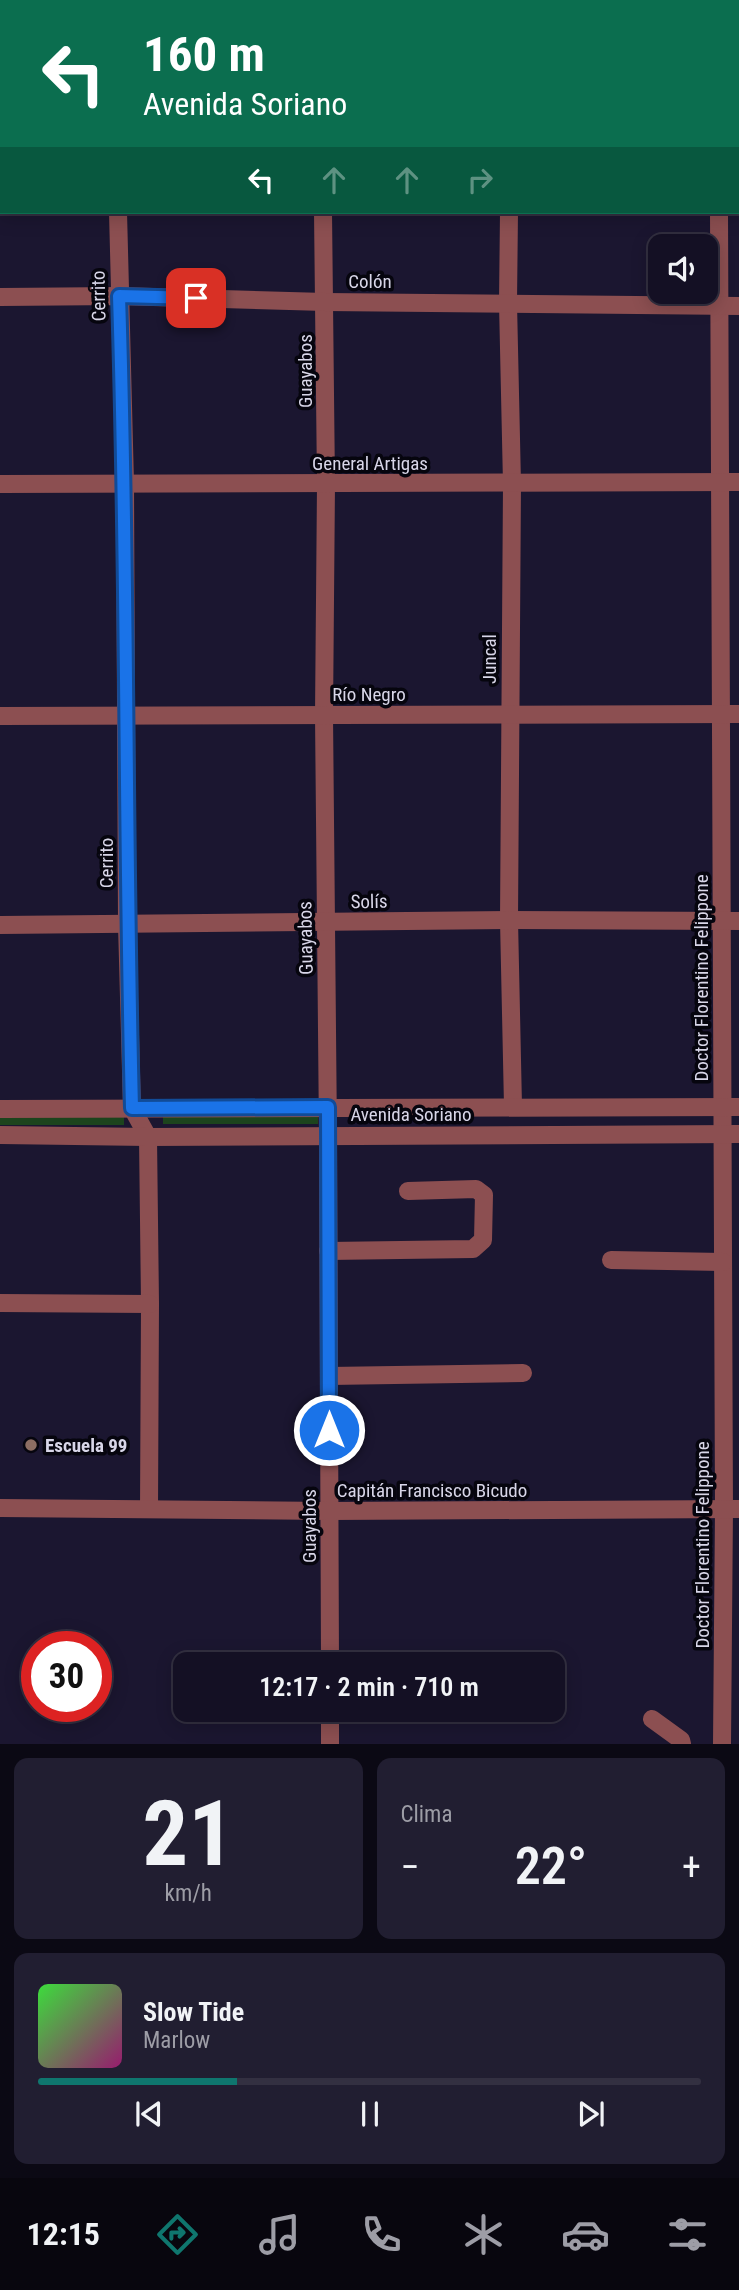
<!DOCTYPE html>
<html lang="es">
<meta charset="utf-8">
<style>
body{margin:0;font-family:"Roboto Condensed",sans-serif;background:#211e31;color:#f1f3f6;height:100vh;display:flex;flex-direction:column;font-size:26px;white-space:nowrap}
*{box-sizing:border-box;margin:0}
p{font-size:23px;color:#9d9da6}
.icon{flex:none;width:38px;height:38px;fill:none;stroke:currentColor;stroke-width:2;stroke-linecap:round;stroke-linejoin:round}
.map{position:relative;height:1744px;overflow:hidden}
.panel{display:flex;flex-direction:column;gap:14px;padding:14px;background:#0b0914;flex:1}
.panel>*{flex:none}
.hud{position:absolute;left:0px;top:0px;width:740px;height:214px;box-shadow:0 4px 18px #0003,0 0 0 2px #333041;background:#0b6e4f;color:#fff;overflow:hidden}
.buttons{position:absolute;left:648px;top:234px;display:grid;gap:14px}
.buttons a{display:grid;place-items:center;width:70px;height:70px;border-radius:14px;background:#141024;box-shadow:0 4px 18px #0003,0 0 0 2px #333041;font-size:35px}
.speed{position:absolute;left:21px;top:1631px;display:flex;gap:14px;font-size:35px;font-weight:700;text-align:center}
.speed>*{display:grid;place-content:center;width:91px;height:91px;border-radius:50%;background:#141024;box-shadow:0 4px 18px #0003,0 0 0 2px #333041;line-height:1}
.speed .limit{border:10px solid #d22;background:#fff;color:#111}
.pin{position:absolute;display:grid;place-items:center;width:60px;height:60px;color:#fff;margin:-30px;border-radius:14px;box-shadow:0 4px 10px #0006}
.me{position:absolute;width:77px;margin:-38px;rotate:0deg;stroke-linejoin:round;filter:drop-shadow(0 0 5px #0008)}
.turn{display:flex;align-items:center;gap:24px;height:147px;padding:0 28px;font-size:32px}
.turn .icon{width:91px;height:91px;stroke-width:2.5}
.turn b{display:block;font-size:49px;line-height:60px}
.lanes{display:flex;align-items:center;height:66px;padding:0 28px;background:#0003;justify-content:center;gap:35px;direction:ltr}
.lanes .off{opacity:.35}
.big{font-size:52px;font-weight:600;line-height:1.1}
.panel .card{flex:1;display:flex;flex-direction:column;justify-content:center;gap:10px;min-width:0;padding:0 24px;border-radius:14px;background:#211e31}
.panel .dial{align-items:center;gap:0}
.dial b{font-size:91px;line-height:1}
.song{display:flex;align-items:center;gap:21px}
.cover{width:84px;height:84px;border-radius:10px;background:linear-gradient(135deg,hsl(120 70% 55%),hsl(320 70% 35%))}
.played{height:7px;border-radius:4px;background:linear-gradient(90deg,#0f766e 30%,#333041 30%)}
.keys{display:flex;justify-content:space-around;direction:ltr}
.heat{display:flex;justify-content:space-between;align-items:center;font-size:38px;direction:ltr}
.panel .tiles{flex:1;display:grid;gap:14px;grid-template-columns:1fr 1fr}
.card:last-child{grid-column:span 2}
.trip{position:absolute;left:173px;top:1652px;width:392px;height:70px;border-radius:14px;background:#141024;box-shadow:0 4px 18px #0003,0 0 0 2px #333041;font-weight:600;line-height:70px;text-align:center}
.menu{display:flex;height:112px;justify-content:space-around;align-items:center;background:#08060e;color:#9d9da6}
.menu .icon{width:49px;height:49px}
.menu .active{color:#0f766e}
.menu b{font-size:32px;color:#f1f3f6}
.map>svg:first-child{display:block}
.green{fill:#1d441d}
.building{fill:#4a3952;stroke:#8f7c99;stroke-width:2}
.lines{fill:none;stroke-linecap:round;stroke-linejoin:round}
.minor{stroke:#8c4f51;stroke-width:18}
.route-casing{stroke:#114b97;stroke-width:18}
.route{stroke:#1a73e8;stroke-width:12}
.education-dot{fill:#8d6e63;stroke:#06050e;stroke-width:2.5}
.labels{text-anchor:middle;stroke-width:7;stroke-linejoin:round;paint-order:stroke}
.street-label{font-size:19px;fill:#d8d6e8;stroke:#06050e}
.poi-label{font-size:19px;font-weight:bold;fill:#d8d6e8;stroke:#06050e;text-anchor:start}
</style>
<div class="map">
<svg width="739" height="1744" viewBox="0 0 739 1744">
<rect width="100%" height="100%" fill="#1b1630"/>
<g class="green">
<path d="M163,1114L318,1115V1124H163Z"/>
<path d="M124,1115V1125H0V1116Z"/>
</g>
<rect class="building" x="562" y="0" width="102" height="2"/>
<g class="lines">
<g class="minor">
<path d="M113,0V2"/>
<path d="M320,0V2"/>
<path d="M719,0V2"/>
<path d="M512,2V0"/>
<path d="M738,129H739"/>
<path d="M0,134H2"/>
<path d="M118,212L125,483L127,924L132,1108L148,1137L150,1304L149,1509"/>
<path d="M323,212L326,484L324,715L328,1135L330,1664"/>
<path d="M509,212L508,303L512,484L509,920L513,1106"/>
<path d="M719,212L724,1509L722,1744"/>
<path d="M0,297L119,296L325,302L739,306"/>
<path d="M0,484L739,482"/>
<path d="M0,716L739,714"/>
<path d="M0,925L509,920L739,921"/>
<path d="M0,1109L739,1107"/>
<path d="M0,1135L148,1137L739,1134"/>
<path d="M328,1251L473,1249L483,1240L484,1195L476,1189L408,1191"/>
<path d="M611,1260L723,1262"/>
<path d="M0,1303L150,1304"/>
<path d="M329,1376L523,1373"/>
<path d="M0,1508L330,1511L739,1509"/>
<path d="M330,1710V1744"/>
<path d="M652,1719L681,1740L682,1744"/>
</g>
</g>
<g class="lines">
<g class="route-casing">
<path id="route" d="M196,298L119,296C128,567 125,837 132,1108L328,1107L329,1430"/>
</g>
<use href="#route" class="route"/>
</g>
<circle class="education-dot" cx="31" cy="1445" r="7"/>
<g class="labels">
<g class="street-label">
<text x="370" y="288">Colón</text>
<text transform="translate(98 296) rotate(-91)" y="7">Cerrito</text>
<text transform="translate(305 371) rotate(-90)" y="7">Guayabos</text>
<text x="370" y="470">General Artigas</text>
<text transform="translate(489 659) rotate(-90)" y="7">Juncal</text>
<text x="369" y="701">Río Negro</text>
<text transform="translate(106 863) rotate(-90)" y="7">Cerrito</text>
<text transform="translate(369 901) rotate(-1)" y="7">Solís</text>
<text transform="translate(305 938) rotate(-91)" y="7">Guayabos</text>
<text transform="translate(701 978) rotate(-90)" y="7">Doctor Florentino Felippone</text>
<text x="411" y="1121">Avenida Soriano</text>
<text x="432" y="1497">Capitán Francisco Bicudo</text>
<text transform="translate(309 1526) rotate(-90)" y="7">Guayabos</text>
<text transform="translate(702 1545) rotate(-90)" y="7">Doctor Florentino Felippone</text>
</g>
<g class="poi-label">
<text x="45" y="1452">Escuela 99</text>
</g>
</g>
</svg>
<div class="buttons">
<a><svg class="icon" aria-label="sound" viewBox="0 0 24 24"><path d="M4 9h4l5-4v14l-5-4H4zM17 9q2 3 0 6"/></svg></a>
</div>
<div class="speed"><div class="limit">30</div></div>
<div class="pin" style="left:196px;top:298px;background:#d93025"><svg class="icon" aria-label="arrive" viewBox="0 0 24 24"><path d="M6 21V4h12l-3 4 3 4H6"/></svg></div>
<svg class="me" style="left:329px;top:1430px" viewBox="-20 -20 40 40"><circle r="17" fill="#1a73e8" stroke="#fff" stroke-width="3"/><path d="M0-11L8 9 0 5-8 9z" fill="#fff"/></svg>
<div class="trip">12:17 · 2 min · 710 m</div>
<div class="hud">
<div class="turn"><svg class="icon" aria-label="left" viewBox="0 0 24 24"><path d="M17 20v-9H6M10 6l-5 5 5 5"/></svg><div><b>160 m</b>Avenida Soriano</div></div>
<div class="lanes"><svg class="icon" aria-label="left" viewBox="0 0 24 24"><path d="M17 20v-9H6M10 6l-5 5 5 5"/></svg><svg class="icon off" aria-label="ahead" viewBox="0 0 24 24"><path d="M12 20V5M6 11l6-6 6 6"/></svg><svg class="icon off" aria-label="ahead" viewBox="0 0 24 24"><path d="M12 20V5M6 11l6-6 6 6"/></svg><svg class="icon off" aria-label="right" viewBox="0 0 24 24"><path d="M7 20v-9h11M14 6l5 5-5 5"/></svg></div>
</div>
</div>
<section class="panel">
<div class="tiles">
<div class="card dial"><b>21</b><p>km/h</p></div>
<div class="card"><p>Clima</p>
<div class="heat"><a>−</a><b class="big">22°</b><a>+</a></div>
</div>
<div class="card">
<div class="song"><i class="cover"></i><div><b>Slow Tide</b><p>Marlow</p></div></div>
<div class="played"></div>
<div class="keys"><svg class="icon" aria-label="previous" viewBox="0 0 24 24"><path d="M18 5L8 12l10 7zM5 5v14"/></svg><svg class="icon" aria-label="pause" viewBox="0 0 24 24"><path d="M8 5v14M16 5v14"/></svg><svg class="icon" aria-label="next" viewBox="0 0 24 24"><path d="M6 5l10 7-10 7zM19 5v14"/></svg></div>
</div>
</div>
</section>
<nav class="menu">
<b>12:15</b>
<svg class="icon active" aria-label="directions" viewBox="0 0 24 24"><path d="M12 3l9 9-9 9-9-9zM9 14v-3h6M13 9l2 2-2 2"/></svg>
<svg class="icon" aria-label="music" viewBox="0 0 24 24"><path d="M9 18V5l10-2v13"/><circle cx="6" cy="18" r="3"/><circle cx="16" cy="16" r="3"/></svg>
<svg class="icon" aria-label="phone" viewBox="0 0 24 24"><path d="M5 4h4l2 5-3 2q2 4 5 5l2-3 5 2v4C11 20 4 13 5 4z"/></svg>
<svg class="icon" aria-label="climate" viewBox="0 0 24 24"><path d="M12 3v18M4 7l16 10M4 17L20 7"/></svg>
<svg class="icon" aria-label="car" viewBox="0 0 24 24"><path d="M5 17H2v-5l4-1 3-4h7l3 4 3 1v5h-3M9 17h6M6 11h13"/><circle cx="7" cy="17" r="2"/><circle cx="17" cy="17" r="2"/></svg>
<svg class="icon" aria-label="filters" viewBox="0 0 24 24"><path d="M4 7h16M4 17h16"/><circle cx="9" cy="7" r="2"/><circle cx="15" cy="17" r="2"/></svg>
</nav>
